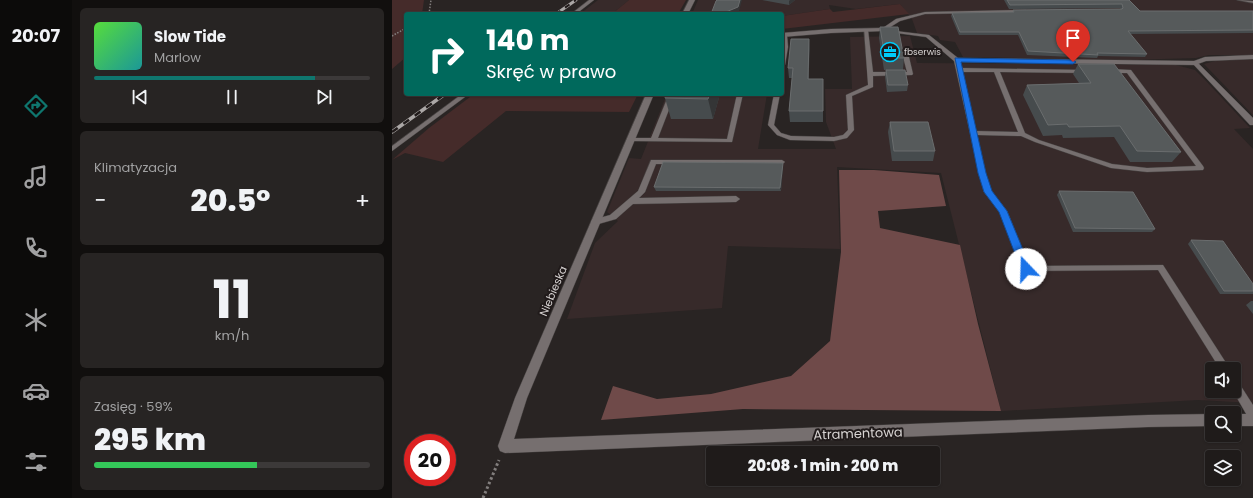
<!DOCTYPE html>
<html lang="pl">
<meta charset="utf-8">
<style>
body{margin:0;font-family:Poppins,sans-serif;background:#272423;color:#f1f3f6;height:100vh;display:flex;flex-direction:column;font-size:15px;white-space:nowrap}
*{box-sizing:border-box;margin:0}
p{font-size:13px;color:#a1a1a2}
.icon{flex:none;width:22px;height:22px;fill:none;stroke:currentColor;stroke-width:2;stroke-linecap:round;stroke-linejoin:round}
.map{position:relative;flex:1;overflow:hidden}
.drawer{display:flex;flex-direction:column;gap:8px;padding:8px;background:#110f0e;width:320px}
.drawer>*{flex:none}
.banner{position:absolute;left:12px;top:12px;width:380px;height:84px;border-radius:4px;box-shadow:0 1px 3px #0004,0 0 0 1px #3c3939;background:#00695c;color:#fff;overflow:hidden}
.tools{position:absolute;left:813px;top:362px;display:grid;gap:8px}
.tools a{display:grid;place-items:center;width:36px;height:36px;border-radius:4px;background:#1f1b1a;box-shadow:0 1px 3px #0004,0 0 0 1px #3c3939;font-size:20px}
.speed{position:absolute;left:12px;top:434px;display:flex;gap:8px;font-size:20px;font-weight:700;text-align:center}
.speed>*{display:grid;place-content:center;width:52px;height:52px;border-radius:50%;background:#1f1b1a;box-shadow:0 1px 3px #0004,0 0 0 1px #3c3939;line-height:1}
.speed .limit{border:6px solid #d22;background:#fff;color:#111}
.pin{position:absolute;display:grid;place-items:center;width:34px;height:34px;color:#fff;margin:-41px -17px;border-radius:50% 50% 50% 0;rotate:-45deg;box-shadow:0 0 4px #0007}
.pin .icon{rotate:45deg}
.me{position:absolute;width:44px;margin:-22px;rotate:339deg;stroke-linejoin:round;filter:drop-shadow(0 0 3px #0008)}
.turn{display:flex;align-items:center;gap:14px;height:84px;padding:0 16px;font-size:18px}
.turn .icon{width:52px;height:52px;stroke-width:2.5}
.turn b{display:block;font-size:28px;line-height:34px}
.big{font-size:30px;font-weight:800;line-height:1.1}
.drawer .widget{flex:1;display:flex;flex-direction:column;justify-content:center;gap:6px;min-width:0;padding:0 14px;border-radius:6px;background:#272423}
.drawer .dial{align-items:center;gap:0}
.dial b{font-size:52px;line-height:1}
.song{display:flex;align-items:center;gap:12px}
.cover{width:48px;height:48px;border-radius:6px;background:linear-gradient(135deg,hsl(110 70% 55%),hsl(180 70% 35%))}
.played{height:4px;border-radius:2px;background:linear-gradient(90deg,#0f766e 80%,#3c3939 80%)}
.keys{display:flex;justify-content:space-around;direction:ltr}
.heat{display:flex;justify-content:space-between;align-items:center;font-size:22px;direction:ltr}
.charge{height:6px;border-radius:3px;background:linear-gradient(90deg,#34c759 59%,#3c3939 0)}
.trip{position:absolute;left:314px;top:446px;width:234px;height:40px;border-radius:4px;background:#1f1b1a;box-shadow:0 1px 3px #0004,0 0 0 1px #3c3939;font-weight:800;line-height:40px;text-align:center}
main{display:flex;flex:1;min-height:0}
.menu{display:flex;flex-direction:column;width:72px;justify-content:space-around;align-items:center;background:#0c0b0a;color:#a1a1a2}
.menu .icon{width:28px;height:28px}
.menu .selected{color:#0f766e}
.menu b{font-size:18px;color:#f1f3f6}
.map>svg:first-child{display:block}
.built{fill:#372a2a;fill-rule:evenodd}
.green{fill:#452b2a}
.forest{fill:#6f4a49}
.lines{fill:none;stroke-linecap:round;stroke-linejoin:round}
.lane-casing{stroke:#454140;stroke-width:1}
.street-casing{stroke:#454140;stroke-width:1}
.path-far1{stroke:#827e7d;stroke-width:1.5;stroke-dasharray:1.5 1.5;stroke-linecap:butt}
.path{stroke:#827e7d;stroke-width:3;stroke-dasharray:2.5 2.5;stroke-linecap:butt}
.lane{fill:#766f6f;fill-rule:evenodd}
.street{fill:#766f6f;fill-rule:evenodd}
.rail-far1-casing{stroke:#aba7a6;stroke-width:3}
.rail-casing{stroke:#aba7a6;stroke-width:3.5}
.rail-far1{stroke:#201a1a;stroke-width:2;stroke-dasharray:5.5;stroke-linecap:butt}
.rail{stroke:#201a1a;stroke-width:2.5;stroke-dasharray:7;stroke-linecap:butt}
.wall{fill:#464b4d}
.shaded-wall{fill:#343536}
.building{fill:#565a5b;stroke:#6a6d6e}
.route{fill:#1a73e8;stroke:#114b97}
.labels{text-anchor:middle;stroke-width:4;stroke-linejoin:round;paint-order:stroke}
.far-poi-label{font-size:9px;fill:#d8d4d3;stroke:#201a1a;text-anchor:start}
.street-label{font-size:11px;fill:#d8d4d3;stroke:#201a1a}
.near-street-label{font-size:13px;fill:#d8d4d3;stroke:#201a1a}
</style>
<main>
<nav class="menu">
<b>20:07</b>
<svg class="icon selected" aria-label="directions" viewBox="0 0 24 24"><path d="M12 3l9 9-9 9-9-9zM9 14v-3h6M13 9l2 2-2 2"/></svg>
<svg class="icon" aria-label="music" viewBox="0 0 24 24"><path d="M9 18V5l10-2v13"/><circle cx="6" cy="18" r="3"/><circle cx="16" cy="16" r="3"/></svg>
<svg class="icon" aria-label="phone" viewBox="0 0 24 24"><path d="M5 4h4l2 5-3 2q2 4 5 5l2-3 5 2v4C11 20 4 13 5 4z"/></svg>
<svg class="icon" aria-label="climate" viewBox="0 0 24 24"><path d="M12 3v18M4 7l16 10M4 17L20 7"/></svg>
<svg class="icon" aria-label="car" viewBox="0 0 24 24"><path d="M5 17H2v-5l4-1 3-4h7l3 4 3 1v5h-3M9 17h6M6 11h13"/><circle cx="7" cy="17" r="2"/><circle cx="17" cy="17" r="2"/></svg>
<svg class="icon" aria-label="filters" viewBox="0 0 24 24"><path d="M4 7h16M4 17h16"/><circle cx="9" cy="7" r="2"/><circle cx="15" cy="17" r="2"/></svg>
</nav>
<section class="drawer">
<div class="widget">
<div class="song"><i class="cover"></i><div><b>Slow Tide</b><p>Marlow</p></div></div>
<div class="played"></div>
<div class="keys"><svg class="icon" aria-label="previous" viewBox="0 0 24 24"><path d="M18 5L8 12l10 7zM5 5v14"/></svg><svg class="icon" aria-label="pause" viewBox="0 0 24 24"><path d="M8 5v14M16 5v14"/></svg><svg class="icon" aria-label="next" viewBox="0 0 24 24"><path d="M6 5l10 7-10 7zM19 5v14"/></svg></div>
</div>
<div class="widget"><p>Klimatyzacja</p>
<div class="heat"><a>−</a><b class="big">20.5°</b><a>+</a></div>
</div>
<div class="widget dial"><b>11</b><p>km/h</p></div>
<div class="widget"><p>Zasięg · 59%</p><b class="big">295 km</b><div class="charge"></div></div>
</section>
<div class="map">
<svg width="861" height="498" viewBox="0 0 861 498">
<rect width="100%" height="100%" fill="#292423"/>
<g class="built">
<path d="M206,0H237L220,14H188Z"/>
<path d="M306,0H861V55H817L804,58L736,60L571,57L563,42L548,40L546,36L525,33L520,19L508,4L464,9L437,5L438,9L390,16V14H300Z"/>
<path d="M518,36L525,63L784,65L803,70L815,82L858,128L842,129L861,149V403L806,400L609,411L549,173L445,167L448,249L336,246L330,308L175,319L203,243L226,221L215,212L237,158L249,159L275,94H375L366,149H444L434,122L433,89H460L458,37ZM820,369H842V391H820Z"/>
<path d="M834,58H861V115L812,64Z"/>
</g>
<g class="green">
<path d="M0,0H32L30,14H14V57L0,69Z"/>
<path d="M237,0H294L286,14H220Z"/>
<path d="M508,4L517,14L390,29V16L438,9L441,12Z"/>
<path d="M82,94H246L237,112L114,111L51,162L13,153L0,160L37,128Z"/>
</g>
<path class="forest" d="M447,170H482L547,175L554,206L486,211L488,228L568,245L586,324L609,411L351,409L209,420L221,386L265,399L319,394L399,376L438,341L449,252Z"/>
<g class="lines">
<g class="lane-casing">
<g id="lane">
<path d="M197,0H202L184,14H179Z"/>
<path d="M845,0L861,1V3Z"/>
<path d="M632,10H634V12L533,14L508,21L492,31L488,30L504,19L533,12Z"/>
<path d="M472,29L476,30L481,72H515L511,57L514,55L517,57L521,74L520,75L481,76V87L460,96L462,130L455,138L442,141L398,140L385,135L376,125L382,94H388L382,125L389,133L399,136L442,137L451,135L456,130L454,95L476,85Z"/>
<path d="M495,30L537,35L566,58L802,61L813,57L861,55V59L814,61L803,65L568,62L570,68L695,70L696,71L693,73L608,72L633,133L647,140L720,164L755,168L804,166L735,73H718L715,71L718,69L739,70L811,166L812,168L811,170L755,172L719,168L643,142L629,136L585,135L593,173L599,191L615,211L637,266L771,265L838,369H828L766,270L631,271L608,212L592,192L587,173L562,61L534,37L497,32L495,31ZM570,72H602L626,132L584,131Z"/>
<path d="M392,33L395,35L396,47L393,65L390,67V34Z"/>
<path d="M70,94H77L0,151V146Z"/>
<path d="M277,94H283L266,138L335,139L345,94H351L340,142L236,141L235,140L238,138H259Z"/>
<path d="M259,160H390L393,162L390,164H264L253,192L247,198L344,196L348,199L344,202L241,204L224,219L203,225L200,224L199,222L200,220L218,215L246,191Z"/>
<path d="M842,378L845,380L861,405V420L857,419L841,391Z"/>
</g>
</g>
<g class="street-casing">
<g id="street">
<path d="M297,0H303L296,14H290Z"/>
<path d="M490,28L492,29V31L439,33L390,37V33L439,29Z"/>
<path d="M801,62H805L861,118V125H858L801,64Z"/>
<path d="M254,94H262L135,398L122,439L756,415L820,414V426L756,427L113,453L108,451L106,446L123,398Z"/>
<rect x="842" y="414" width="19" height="12"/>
</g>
</g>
<g class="path-far1">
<path d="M37,14L39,0"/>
<path d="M0,36L14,28"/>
</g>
<path class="path" d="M91,498L107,460"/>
<use href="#lane" class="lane"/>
<use href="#street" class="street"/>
<g class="rail-far1-casing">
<path id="rail-far1" d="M164,14L184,0"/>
</g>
<g class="rail-casing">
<path id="rail" d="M0,132L53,94"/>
</g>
<use href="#rail-far1" class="rail-far1"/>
<use href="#rail" class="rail"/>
</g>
<g class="wall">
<path d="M370,0H403L397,5Z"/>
<path d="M612,0H737L748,11H861V33L738,34L755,54L753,57L706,56L705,58L635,55L626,35H567L559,16L560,13L621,12V10L729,9L728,8L617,9Z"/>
<path d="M488,27L512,58L511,70L516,85L515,91L495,92L493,77L494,70H492L487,38Z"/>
<path d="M417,39V79H431V122H398L397,111L400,78H397L396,68Z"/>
<path d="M686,64L789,152L780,162H738L722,137L671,138L670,135L651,136L631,95L635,85L687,83L681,74Z"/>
<path d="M328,94L321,119H279L273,98Z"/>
<path d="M498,122L543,151L541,161H500L496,132Z"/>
<path d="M391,166L389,191H264L262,187Z"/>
<path d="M667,191L763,229L760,232H681L665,195Z"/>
<path d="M799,240L861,284V294H828L796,244Z"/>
<path d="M859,301H861V314L854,305Z"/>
</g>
<g class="shaded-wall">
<path d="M348,0H350L347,11L340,14H329Z"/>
<path d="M398,0H403L397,5V1Z"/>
<path d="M417,39L418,49L416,89V79Z"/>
<path d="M318,94H328L321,119L316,99Z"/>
<path d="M391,163V166L389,191L388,188Z"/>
</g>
<g class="building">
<path d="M325,0H348L346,7L329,14H319L324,1Z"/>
<path d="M615,0H737L748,11H861V30L736,31L755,54L705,53L706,55L636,51L627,32H568L560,13L622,12L621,10L730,9L731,8L730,4L618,5Z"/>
<path d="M488,27H506L512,58H493Z"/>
<path d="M399,39H417L416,79H431V111H397L401,68H396Z"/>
<path d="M686,64H722L789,152L745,151L728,126L677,127L675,124L656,125L635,85L699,83Z"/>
<path d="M494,70H513L516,85H496Z"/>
<path d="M274,94H318L316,99L273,98Z"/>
<path d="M498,122H536L543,151H502Z"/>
<path d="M271,162L391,163L388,188L262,187Z"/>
<path d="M667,191L741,192L763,229L683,228Z"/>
<path d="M799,240L831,241L861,284V291H832Z"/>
</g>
<path class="route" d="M563,58L681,60L684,62L681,64L569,62L594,173L600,191L615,211L639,269L637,272H630L607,212L592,192L586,173Z"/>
<defs>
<g id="office-ring" transform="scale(1)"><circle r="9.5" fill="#201a1a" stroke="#00cbf9" stroke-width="1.5"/><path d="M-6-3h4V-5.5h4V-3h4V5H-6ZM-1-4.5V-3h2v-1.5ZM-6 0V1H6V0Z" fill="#00cbf9"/></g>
</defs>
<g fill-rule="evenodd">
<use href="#office-ring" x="498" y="52"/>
</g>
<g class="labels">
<g class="far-poi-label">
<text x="512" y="55">fbserwis</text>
</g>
<g class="street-label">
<text transform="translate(161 291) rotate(-67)" y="4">Niebieska</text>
</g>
<g class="near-street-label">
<text transform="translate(466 433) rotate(-2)" y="5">Atramentowa</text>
</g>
</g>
</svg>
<div class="tools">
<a><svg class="icon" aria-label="sound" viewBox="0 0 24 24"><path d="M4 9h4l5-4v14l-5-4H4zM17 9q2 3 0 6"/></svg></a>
<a><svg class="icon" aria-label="search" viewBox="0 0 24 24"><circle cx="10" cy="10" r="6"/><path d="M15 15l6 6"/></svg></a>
<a><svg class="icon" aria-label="layers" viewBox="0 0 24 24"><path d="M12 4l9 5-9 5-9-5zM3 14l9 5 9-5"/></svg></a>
</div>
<div class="speed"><div class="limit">20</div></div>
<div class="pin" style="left:681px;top:62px;background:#d93025"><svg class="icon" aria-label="arrive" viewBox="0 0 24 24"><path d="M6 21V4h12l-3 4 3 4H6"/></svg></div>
<svg class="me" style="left:634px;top:269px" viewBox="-20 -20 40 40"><circle r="19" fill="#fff"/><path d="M0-13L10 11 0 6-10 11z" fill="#1a73e8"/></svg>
<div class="trip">20:08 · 1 min · 200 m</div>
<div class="banner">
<div class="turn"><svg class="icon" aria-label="right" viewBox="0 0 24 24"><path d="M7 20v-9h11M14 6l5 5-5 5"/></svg><div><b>140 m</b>Skręć w prawo</div></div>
</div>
</div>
</main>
